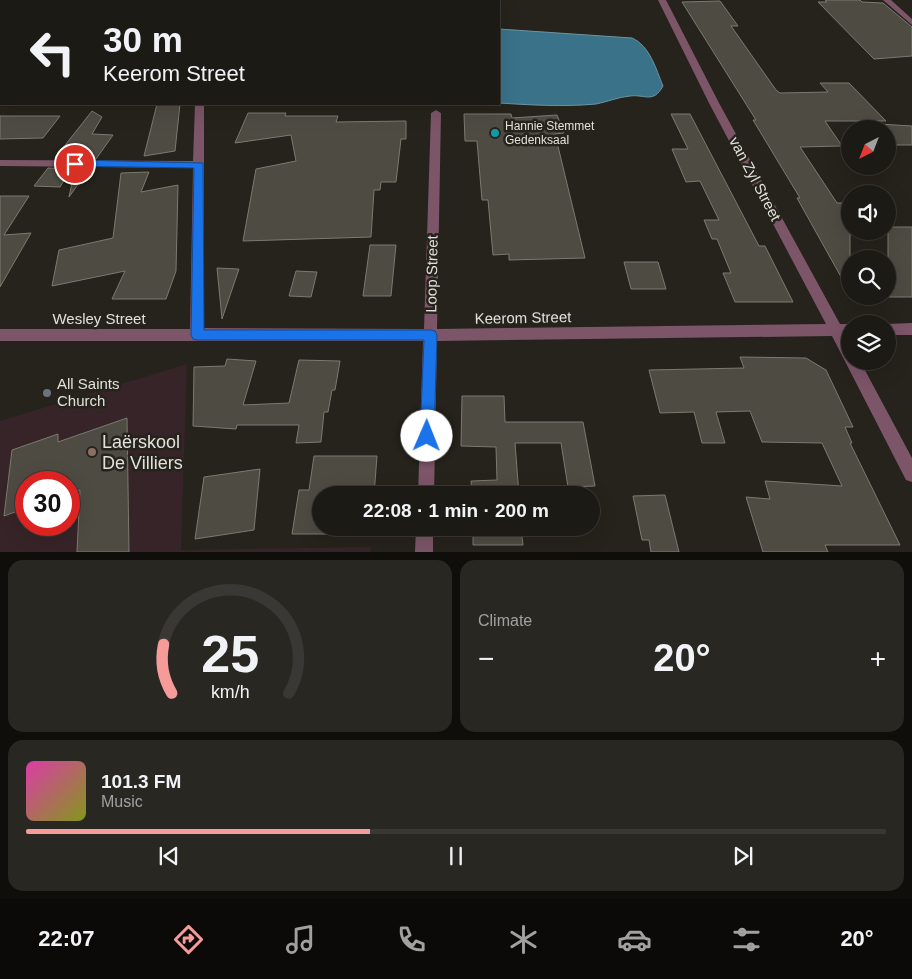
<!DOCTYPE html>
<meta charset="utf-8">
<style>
body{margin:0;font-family:Helvetica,sans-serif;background:#292722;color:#f1f3f6;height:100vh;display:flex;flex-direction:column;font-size:19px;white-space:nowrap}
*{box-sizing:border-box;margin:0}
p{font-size:16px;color:#a0a1a0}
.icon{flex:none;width:28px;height:28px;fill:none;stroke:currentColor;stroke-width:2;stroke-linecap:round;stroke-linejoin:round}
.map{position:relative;height:552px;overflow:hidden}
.side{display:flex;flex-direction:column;gap:8px;padding:8px;background:#0f0e0b;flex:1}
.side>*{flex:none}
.guide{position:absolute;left:0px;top:0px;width:500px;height:105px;box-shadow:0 5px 20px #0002,0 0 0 1px #3a3834;background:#1c1a14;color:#f1f3f6;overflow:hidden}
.needle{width:32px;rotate:222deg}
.controls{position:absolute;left:841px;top:120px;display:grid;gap:10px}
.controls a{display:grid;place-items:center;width:55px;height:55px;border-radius:50%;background:#1c1a14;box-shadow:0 5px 20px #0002,0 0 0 1px #3a3834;font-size:25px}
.speed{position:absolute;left:15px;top:471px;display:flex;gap:10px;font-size:25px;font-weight:700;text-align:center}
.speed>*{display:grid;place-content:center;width:65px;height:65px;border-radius:50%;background:#1c1a14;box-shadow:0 5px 20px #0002,0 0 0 1px #3a3834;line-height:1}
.speed .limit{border:8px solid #d22;background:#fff;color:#111}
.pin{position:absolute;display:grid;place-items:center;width:42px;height:42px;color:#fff;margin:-21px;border:2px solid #fff;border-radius:50%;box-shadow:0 1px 5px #0007}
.me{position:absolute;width:55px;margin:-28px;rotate:1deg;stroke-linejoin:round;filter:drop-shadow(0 0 4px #0008)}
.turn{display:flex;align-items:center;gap:18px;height:105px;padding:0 20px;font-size:22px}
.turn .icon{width:65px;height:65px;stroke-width:2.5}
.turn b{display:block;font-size:35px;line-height:42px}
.big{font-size:38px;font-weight:700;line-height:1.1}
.side .tile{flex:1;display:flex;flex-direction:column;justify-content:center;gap:8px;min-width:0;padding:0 18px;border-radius:15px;background:#292722}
.side .dial{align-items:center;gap:0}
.dial svg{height:130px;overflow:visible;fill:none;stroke:#3a3834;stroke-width:7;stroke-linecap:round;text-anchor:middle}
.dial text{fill:#f1f3f6;stroke:none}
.song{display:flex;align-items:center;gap:15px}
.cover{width:60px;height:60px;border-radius:8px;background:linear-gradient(135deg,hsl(320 70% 55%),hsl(70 70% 35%))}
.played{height:5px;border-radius:2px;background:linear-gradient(90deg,#f59b99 40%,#3a3834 40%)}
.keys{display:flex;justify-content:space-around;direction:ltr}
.heat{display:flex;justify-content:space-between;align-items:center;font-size:28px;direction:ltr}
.side .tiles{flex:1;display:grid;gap:8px;grid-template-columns:1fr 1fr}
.tile:last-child{grid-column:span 2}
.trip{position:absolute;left:312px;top:486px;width:288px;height:50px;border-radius:25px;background:#1c1a14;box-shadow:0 5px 20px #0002,0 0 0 1px #3a3834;font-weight:700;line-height:50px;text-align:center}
.menu{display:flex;height:80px;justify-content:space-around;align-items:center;background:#0b0a08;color:#a0a1a0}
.menu .icon{width:35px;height:35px}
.menu .selected{color:#f59b99}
.menu b{font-size:22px;color:#f1f3f6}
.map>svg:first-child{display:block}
.education{fill:#372428;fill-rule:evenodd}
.water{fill:#3a728a;stroke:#6c93a2}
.building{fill:#4d4b42;stroke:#7c7a70}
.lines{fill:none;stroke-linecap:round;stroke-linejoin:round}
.street{fill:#7c5568;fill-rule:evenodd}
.route{fill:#1a73e8;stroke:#114b97}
.culture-dot{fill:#0f9aa8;stroke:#25231b;stroke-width:2}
.worship-dot{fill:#6b7280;stroke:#25231b;stroke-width:2}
.education-dot{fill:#8d6e63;stroke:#25231b;stroke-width:2}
.labels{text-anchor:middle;stroke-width:5;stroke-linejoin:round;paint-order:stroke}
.far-poi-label{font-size:12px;fill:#e1e0db;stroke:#25231b;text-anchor:start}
.street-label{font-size:15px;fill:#e1e0db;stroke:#25231b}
.poi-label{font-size:15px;fill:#e1e0db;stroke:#25231b;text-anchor:start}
.near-poi-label{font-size:18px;fill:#e1e0db;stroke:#25231b;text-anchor:start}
</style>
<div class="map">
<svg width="912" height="552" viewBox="0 0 912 552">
<rect width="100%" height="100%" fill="#25231b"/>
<path class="education" d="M187,364L181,550L371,547L370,552H0V421ZM26,482H69V525H26Z"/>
<path class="water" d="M499,29L632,38C650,46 656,69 663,86C653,104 645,94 630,96C618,97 607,102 596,104C563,107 531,105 499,103Z"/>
<g class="building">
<path d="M825,0H860L862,2L883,3L912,27V56L874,59L818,2H827Z"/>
<path d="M720,1L738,26H731L776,90L780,93L828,92L820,83H849L886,121H825L842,146L800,147L837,203H850V293L797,198H800L753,120H756L682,2Z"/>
<path d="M157,104H180L175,151L144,156Z"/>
<path d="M92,111L102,117L92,134L113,135L96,159L55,158Z"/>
<path d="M248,113H286L285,116H338L336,122L406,121V139H401L396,182H381L380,190H374L371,237L243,241L256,169L296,161L291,135L235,143Z"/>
<path d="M464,114H511L512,118L557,115L564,133L555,134L585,258L509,260V254L493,255L488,200H482L477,141H465Z"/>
<path d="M671,114H690L759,246H765L793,302H735L723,273H731L717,239H712L704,220H719L700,181L686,182L672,149H688Z"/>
<path d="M0,116H60L43,138L0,139Z"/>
<path d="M879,124L912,126V145H895L888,136V129H882Z"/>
<path d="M48,168L71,169L60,187L34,186Z"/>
<path d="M75,169H89L69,197Z"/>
<path d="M149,172L141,192L178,185L176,271L166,299H112L125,271L52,286L59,250L113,238L121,173Z"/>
<path d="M0,196H29L4,235L31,233L0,287Z"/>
<rect x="888" y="227" width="24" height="70"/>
<path d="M370,245H396L391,296H363Z"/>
<path d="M624,262H658L666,289H631Z"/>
<path d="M217,268L239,269L222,319Z"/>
<path d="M296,271L317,272L311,297L289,296Z"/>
<path d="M740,357L806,358L826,370L853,427H845L852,443H850L900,545H825L828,552H763L746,497L770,499L765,481L842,486L822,443L762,442L750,411L716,412L725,443H702L694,412L660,413L649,370L744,368Z"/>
<path d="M227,359L256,361L243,405L289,403L299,360L340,361L335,390H332L328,412H324L321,442L296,443L299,425H237L236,429L193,426L194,367L225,366Z"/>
<path d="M462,396H504L505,422H583L595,486L568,487L561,443H515L519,495H472L471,481L497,480L496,447L461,446Z"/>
<path d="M127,418L129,552H77L80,490L69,494V482H26V508L4,516L12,450L58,434V442Z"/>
<path d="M314,456H377L374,495H321V528H371L370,534H292L299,490H309Z"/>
<path d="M260,469L254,530L195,539L204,477Z"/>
<path d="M665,495L679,552H651L649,540H642L633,496Z"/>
<path d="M473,528H521L523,545H473Z"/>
</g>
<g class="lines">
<g class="street">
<rect x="435" y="0" width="8" height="1"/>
<path d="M658,0H666L719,103L840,324H850V336H846L850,344V361H860L912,458V482L906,480L832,336L437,341L434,495H418L423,341H0V329H190L193,168L0,166V160L193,161L195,104H204V328L424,329L431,113L436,110L441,113L437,329L826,324L709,103Z"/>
<path d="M883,0H891L912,19V25Z"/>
<rect x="0" y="39" width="1" height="4"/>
<path d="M912,323V335H888L886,324Z"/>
<path d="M416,528H433V552H415Z"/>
</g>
</g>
<path class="route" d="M75,160L203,163L204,330H431L435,331L437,335L434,436L432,441L427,443L422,441L420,436L424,340H197L193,339L191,335L194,168L72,166L70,164Z"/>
<circle class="culture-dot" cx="495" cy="133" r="5"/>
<circle class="worship-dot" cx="47" cy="393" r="5"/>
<circle class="education-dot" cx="92" cy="452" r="5"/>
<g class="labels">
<g class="far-poi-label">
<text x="505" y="130">Hannie Stemmet<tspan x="505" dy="14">Gedenksaal</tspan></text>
</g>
<g class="street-label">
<text transform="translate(755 179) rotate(62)" y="5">van Zyl Street</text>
<text transform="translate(432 274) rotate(-89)" y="5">Loop Street</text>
<text transform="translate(523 318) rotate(-1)" y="5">Keerom Street</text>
<text x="99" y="324">Wesley Street</text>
</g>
<g class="poi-label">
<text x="57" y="389">All Saints<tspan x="57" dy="17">Church</tspan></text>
</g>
<g class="near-poi-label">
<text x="102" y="448">Laërskool<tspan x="102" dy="21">De Villiers</tspan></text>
</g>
</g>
</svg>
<div class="controls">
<a><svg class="needle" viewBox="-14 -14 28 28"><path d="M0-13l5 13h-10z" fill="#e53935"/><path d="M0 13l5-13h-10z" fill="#a0a1a0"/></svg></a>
<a><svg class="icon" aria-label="sound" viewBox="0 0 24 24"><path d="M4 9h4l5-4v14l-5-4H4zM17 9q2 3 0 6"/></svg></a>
<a><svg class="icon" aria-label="search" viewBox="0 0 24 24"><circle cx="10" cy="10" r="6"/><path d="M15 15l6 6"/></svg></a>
<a><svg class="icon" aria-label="layers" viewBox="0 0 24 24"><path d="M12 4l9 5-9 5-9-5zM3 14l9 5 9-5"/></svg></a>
</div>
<div class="speed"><div class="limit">30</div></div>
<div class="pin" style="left:75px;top:164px;background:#d93025"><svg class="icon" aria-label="arrive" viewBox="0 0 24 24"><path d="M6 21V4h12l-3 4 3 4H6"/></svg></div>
<svg class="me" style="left:427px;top:436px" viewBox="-20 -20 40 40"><circle r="19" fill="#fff"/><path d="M0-13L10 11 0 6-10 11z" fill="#1a73e8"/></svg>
<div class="trip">22:08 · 1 min · 200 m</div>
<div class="guide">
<div class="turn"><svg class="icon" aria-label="left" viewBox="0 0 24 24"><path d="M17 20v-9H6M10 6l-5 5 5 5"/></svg><div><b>30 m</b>Keerom Street</div></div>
</div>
</div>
<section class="side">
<div class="tiles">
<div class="tile dial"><svg viewBox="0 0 100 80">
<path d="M14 69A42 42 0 1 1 86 69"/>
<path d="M14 69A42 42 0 0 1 9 39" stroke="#f59b99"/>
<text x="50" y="56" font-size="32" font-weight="700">25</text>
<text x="50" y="72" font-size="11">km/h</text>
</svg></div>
<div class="tile"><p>Climate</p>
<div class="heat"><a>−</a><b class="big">20°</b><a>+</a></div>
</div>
<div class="tile">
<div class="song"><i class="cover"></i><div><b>101.3 FM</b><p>Music</p></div></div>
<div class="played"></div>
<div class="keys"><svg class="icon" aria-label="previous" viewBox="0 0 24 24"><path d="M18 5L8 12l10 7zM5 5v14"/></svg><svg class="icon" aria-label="pause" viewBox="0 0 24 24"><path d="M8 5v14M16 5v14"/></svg><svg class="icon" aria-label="next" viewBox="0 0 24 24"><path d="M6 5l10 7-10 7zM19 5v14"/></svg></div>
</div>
</div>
</section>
<nav class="menu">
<b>22:07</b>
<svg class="icon selected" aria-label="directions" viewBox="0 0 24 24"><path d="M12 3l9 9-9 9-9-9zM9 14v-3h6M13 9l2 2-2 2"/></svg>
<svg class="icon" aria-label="music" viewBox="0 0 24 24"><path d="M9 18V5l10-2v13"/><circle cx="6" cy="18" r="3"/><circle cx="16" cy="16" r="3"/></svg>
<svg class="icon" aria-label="phone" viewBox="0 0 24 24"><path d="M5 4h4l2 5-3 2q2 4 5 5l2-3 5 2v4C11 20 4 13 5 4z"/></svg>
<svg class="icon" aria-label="climate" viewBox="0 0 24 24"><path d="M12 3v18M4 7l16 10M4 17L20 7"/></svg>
<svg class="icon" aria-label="car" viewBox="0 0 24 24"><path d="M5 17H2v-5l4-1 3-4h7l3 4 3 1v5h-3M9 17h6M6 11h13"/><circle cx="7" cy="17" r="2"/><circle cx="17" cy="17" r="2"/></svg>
<svg class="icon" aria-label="filters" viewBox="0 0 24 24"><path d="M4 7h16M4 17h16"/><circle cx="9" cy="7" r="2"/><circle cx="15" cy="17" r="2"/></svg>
<b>20°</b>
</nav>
